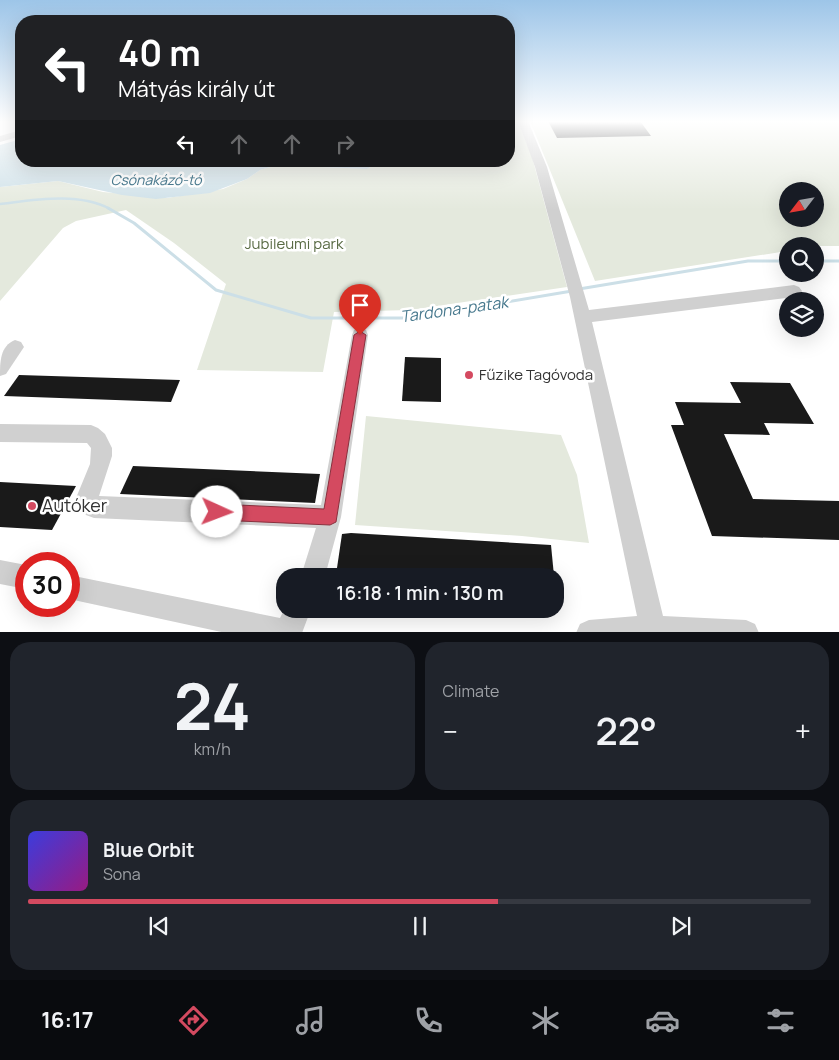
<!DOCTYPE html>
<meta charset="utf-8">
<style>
body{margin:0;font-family:Manrope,sans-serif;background:#20242c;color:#f1f3f6;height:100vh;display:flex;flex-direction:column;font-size:19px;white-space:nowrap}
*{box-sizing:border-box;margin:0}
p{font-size:16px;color:#9ea1a6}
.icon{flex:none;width:28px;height:28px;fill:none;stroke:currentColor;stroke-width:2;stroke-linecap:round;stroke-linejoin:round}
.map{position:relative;height:632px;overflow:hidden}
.panel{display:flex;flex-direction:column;gap:10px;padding:10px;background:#0d0f14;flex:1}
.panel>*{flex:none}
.hud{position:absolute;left:15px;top:15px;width:500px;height:152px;border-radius:20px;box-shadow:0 5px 20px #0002;background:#202124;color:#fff;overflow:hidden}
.needle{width:32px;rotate:239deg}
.fabs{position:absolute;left:779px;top:182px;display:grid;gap:10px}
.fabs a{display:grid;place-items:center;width:45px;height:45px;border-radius:50%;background:#171b24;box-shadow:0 5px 20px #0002;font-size:25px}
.speed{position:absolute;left:15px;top:552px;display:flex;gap:10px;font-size:25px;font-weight:700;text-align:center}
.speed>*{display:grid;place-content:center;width:65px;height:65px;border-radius:50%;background:#171b24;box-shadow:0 5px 20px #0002;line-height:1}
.speed .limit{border:8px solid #d22;background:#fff;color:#111}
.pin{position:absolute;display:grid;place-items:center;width:42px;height:42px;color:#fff;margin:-51px -21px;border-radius:50% 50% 50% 0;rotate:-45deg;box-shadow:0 0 5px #0007}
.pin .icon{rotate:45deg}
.me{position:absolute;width:55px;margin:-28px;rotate:92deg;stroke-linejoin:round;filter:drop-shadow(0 0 4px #0008)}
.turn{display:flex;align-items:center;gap:18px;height:105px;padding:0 20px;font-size:22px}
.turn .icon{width:65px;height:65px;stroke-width:2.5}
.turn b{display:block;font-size:35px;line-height:42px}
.lanes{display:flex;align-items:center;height:48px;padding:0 20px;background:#0003;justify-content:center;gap:25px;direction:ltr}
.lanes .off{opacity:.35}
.big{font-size:38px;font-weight:600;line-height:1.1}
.panel .tile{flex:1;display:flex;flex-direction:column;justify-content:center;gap:8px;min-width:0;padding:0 18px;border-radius:20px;background:#20242c}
.panel .dial{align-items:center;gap:0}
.dial b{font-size:65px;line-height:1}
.song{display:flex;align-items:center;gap:15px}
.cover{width:60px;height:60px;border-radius:8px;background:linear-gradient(135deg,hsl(240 70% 55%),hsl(310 70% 35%))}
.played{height:5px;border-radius:2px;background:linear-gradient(90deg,#d44a60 60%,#363941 60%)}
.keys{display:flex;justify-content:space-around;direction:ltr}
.heat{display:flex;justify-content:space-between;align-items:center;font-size:28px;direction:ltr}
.panel .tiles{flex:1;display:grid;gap:10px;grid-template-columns:1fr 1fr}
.tile:last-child{grid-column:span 2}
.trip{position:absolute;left:276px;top:568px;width:288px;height:50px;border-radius:20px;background:#171b24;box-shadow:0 5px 20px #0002;font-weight:600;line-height:50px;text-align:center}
.tab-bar{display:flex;height:80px;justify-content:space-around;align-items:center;background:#090b0e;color:#9ea1a6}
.tab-bar .icon{width:35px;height:35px}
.tab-bar .active{color:#d44a60}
.tab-bar b{font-size:22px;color:#f1f3f6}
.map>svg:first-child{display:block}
.green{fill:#e4e9dd;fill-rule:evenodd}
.water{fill:#ccdfe7}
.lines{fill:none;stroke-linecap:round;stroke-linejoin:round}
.stream-far1{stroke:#ccdfe7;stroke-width:2.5}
.stream{stroke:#ccdfe7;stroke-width:3}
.building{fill:#1a1a1a}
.minor{fill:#d0d0d0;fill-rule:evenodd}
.route{fill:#d44a60;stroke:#8a303e}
.poi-dot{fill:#d44a60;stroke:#fff;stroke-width:2}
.labels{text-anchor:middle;stroke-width:5;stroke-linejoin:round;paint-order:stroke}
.far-water-label{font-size:14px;font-style:italic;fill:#48798e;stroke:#fff}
.park-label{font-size:15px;fill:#596b44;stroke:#fff}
.poi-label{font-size:15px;fill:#333;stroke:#fff;text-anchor:start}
.water-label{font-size:16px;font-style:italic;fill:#48798e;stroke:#fff}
.near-poi-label{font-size:18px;fill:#333;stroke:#fff;text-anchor:start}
</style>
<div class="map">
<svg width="839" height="633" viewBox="0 0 839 633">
<rect width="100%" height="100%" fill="#fff"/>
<g class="green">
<path d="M509,121H518L532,157L567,287L410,310L334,312L323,372L197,370L226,284L174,243L126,210L76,221L63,228L0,301V187L58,181L103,192L167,198L223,189L247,179L260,170L277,165L367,169L374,165L375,161H509Z"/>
<path d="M530,121H839V246H788L787,251L595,281ZM788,191H815V219H788Z"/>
<path d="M366,416L561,435L577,475L589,543L522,536L355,525Z"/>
</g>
<path class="water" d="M21,139V161H197L207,165L244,161H375L374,165L367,169L277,165L260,170L247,179L210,193L156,199L122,195L58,181L0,187V145Z"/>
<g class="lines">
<path class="stream-far1" d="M0,204C34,200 79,192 110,209"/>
<g class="stream">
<path d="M108,208L134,223L216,290L311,318H412L572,291"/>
<path d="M815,261H839"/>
<path d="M579,289L748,261H788"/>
</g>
</g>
<g class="building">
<path d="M548,121H640L651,136L557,138Z"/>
<path d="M405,357L441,358V402L402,401Z"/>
<path d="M19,375L180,380L171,402L4,396Z"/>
<path d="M730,382L790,383L814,424L764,423L770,435L724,434L753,499L839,501V540L712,536L671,425H684L675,402L741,403Z"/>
<path d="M133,466L320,474L315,503L120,494Z"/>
<path d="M0,482L76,486L52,530L0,527Z"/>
<path d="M351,533L551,545L554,576H478L337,568L342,534Z"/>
</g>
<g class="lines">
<g class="minor">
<path d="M518,121H528L547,167L589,310L794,285L799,287L802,291L799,295L794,297L592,322L663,616L746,620L755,624L759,633H576L580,624L589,620L637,616L570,297L535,167Z"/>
<path d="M21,130V136L0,142V136Z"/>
<path d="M360,328L366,330L368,335L341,517L325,576H301L316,528L94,518L86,515L76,498L90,464L91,448L87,443L0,442V424L91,425L98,428L105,434L112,448V456L99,496L321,505L352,335L354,330Z"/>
<path d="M15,340L21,342L24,347L6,374L0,376C0,362 0,346 15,340Z"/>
<path d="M0,560L26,565V589L0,584Z"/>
<path d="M69,575L280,618L285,608L311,609L302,633H226L69,599Z"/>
</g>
</g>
<linearGradient id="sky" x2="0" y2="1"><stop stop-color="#9dc5e8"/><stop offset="0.58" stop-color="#fff"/><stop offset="1" stop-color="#fff" stop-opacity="0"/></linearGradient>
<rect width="839" height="210" fill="url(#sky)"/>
<path class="route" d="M360,331L366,335L336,522L330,525L217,520L211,517L209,512L211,506L217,504L324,509L354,335Z"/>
<g class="poi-dot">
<circle cx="469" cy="375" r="5"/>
<circle cx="32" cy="506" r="5"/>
</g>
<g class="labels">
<g class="far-water-label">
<text x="156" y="185">Csónakázó-tó</text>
</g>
<g class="park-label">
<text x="294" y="249">Jubileumi park</text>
</g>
<g class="poi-label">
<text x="479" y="380">Fűzike Tagóvoda</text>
</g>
<g class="water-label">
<text transform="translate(454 309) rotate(-8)" y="6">Tardona-patak</text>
</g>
<g class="near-poi-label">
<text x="42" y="512">Autóker</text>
</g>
</g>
</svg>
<div class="fabs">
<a><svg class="needle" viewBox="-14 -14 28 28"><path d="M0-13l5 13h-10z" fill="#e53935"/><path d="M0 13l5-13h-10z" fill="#9ea1a6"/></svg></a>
<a><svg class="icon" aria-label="search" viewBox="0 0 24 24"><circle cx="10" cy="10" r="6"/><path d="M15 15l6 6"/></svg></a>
<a><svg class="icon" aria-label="layers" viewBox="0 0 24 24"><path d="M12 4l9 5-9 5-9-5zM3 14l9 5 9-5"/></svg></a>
</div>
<div class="speed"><div class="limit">30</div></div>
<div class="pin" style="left:360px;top:335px;background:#d93025"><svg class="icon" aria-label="arrive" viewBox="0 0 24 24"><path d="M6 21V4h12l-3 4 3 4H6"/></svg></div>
<svg class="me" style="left:217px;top:512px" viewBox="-20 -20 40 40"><circle r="19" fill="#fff"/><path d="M0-13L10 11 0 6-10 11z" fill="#d44a60"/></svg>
<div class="trip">16:18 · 1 min · 130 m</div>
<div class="hud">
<div class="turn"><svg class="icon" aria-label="left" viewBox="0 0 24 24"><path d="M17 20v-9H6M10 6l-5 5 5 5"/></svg><div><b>40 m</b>Mátyás király út</div></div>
<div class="lanes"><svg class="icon" aria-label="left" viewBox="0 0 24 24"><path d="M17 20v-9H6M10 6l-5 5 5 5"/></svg><svg class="icon off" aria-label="ahead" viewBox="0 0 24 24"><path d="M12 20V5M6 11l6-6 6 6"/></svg><svg class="icon off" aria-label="ahead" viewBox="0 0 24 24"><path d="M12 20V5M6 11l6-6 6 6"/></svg><svg class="icon off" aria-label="right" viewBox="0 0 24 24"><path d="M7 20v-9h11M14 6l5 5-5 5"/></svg></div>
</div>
</div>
<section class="panel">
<div class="tiles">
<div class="tile dial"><b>24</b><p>km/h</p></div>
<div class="tile"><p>Climate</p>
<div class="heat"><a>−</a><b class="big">22°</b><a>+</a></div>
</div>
<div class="tile">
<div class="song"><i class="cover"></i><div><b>Blue Orbit</b><p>Sona</p></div></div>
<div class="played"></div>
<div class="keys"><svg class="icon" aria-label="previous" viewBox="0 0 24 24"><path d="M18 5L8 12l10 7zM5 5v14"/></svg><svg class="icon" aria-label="pause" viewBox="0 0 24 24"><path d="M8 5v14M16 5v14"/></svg><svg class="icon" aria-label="next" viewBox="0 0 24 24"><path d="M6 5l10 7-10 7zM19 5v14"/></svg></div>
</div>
</div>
</section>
<nav class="tab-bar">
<b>16:17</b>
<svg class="icon active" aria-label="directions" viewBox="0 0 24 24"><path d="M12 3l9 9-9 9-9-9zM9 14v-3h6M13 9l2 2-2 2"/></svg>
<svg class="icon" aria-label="music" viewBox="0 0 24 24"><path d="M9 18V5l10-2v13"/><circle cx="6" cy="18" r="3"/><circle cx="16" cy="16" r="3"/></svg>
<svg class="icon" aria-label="phone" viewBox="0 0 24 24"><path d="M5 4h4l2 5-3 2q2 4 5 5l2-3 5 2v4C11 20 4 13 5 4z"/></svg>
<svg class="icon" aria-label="climate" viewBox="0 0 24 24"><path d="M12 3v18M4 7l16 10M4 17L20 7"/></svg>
<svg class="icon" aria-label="car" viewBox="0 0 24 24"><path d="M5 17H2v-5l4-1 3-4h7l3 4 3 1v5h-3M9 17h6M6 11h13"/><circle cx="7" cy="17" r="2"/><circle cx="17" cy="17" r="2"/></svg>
<svg class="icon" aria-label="filters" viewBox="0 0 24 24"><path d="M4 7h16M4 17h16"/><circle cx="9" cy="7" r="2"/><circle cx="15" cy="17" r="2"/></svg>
</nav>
